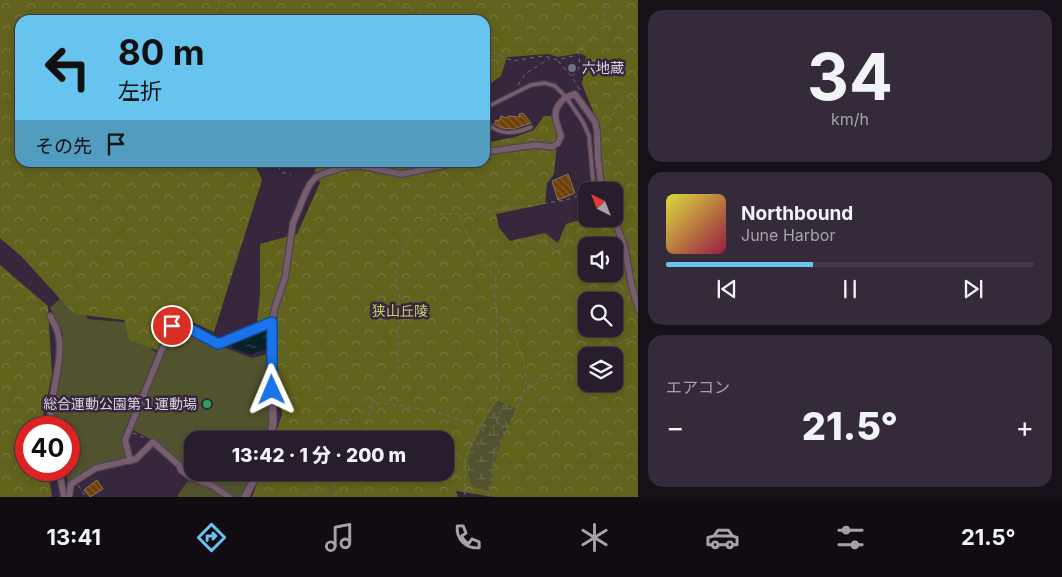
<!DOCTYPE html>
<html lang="ja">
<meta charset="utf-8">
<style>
body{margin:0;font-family:Inter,"Noto Sans JP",sans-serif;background:#342a39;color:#f1f3f6;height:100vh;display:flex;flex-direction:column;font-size:19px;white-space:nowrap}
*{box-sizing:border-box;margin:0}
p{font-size:16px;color:#a5a2aa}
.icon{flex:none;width:28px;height:28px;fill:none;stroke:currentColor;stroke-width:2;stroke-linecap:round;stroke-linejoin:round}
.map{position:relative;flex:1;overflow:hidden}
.panel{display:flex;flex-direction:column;gap:10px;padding:10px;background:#161019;width:424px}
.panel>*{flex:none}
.hud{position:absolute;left:15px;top:15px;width:475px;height:152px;border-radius:15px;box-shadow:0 2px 8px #0003,0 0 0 1px #443b49;background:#66c4ef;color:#111;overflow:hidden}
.needle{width:32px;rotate:318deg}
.fabs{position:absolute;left:578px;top:182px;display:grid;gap:10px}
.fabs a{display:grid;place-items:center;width:45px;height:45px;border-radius:10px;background:#281d2d;box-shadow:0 2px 8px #0003,0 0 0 1px #443b49;font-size:25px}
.speed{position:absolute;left:15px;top:416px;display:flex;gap:10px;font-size:25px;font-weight:700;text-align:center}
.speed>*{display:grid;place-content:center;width:65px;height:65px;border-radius:50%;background:#281d2d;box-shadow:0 2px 8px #0003,0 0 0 1px #443b49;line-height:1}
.speed .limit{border:8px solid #d22;background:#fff;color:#111}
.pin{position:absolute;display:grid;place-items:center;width:42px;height:42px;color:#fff;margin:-21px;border:2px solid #fff;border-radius:50%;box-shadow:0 1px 5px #0007}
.me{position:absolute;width:55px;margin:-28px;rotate:359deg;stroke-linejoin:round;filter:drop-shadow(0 0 4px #0008)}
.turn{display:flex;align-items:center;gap:18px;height:105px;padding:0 20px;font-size:22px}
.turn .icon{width:65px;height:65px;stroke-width:2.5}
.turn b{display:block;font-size:35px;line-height:42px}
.then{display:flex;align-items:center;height:48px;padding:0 20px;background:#0003;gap:10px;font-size:19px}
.big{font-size:38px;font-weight:800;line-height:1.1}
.panel .tile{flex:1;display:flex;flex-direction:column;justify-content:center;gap:8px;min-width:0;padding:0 18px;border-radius:15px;background:#342a39}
.panel .dial{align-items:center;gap:0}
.dial b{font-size:65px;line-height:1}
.song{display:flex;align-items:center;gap:15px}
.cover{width:60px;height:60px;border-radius:8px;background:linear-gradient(135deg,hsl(60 70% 55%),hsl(340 70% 35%))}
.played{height:5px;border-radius:2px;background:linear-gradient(90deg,#66c4ef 40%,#443b49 40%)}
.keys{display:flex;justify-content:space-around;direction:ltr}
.heat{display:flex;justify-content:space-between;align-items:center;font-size:28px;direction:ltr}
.trip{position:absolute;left:184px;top:431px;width:270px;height:50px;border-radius:15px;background:#281d2d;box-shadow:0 2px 8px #0003,0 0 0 1px #443b49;font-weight:800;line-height:50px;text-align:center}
.tab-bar{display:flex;height:80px;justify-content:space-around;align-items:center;background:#100c12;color:#a5a2aa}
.tab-bar .icon{width:35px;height:35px}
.tab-bar .active{color:#66c4ef}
.tab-bar b{font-size:22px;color:#f1f3f6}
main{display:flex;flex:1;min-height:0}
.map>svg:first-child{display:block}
.green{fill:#51532e}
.forest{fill:url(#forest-crowns);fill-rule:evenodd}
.wetland{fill:url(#wetland-marsh)}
.water{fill:url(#water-ripples)}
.building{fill:url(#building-back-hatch);stroke:#88725e}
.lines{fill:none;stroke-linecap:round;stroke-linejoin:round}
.service-casing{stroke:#514356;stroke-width:5.5}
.minor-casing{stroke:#514356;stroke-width:8}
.tertiary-casing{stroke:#514356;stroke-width:9}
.path{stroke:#75687a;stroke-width:1;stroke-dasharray:4 4;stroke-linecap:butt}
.service{stroke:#785e6d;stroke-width:3}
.minor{stroke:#785e6d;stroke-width:5.5}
.tertiary{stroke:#785e6d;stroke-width:7}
.route-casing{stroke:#114b97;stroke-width:12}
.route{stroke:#1a73e8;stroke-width:9}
.worship-dot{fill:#6b7280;stroke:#36273c;stroke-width:2}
.leisure-dot{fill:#2e9e5b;stroke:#36273c;stroke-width:2}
.labels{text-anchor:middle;stroke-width:5;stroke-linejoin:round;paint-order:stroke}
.poi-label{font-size:14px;fill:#dcd3e0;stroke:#36273c;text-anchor:start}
.park-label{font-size:14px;fill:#c8cd6c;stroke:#36273c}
</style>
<main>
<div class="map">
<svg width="639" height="497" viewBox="0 0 639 497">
<defs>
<pattern id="forest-crowns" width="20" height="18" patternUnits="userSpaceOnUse" patternTransform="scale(1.25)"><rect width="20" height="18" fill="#61631d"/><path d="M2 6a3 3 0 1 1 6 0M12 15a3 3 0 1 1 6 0" fill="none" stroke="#77783e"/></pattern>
<pattern id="wetland-marsh" width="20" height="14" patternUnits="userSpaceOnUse" patternTransform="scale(1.25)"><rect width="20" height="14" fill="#51532e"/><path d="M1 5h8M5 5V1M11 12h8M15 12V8" fill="none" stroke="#696b4c"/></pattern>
<pattern id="water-ripples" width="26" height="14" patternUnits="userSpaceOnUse" patternTransform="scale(1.25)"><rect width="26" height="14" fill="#07212b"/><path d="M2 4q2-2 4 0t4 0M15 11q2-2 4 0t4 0" fill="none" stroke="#2b4049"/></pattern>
<pattern id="building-back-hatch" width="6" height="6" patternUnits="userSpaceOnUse" patternTransform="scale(1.25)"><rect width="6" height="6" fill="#6f4008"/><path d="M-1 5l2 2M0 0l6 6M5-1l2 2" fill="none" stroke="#835b2c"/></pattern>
</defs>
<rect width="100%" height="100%" fill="#36273c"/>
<g class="green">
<path d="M68,291L88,319L133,323L147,345L156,353L121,439L129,458L95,466L68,483L66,470H69V428L56,427L53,415L63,334L50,308Z"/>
<path d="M179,325L217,345L252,358L267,354L272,386L267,440H192V472L258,473L247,497H231L190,475L158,443L133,430L174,327Z"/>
<path d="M188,481L212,488L224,497H178V494Z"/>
</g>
<g class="forest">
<path d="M0,0H638V497H494L456,491L458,497H252L261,473L445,472V440H273L282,415L269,327L257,323L260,294V244L297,234L320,183L314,163L485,162V143L515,137L534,130L544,116H551L558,132L554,174L547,183L545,204L496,214L499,228L510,241L545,233L558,243L566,224L586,218L614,219V191H597L593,111L582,84L586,56L579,53L558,57L548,54L507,57L501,76L485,87V20H20V162L254,163L262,180L214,332L173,313L157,350L129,340L124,320L74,314L21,256L0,238ZM586,246H614V274H586ZM586,301H614V329H586ZM586,356H614V384H586Z"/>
<path d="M0,265L48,306L52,375L42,421L43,427L26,428V470H48L52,497H0Z"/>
</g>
<path class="wetland" d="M498,400L516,409L501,441L494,465L490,491L472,487C470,481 467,473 467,467C467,449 488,416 498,400Z"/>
<path class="water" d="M266,329L270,349L259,351L251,355L232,348V343Z"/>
<g class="building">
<path d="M523,113L531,123L513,129L502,128L494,124L496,120L499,121L501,116L507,118L508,116L520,117L519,114Z"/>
<path d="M568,174L575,193L558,200L552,181Z"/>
<path d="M97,480L103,489L90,497L84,490Z"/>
</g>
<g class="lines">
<g class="service-casing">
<g id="service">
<path d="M485,108L531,85L545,83L555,86L566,97L583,122L589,136L594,191"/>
<path d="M485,122C500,136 514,134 531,127"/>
</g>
</g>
<g class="minor-casing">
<g id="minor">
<path d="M485,152L536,145L552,147L558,143L561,136C556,121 550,111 564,99C568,96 571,95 575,94L595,122L597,131L598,159L602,191"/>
<path d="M614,219L624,245L632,287L639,311"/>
<path d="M50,428C48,400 65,357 58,334C57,328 53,322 50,316"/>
<path d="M130,461L125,440L172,325L179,323L219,344L272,322L275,307L285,278L293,223L305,194L310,184L316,177L325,173L348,166H361L402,174L461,162"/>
<path d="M59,470L64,497"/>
<path d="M69,497L71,484L96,468L136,459L153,442L179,465L181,470L189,476L213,486L229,497"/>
</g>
</g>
<g class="tertiary-casing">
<g id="tertiary">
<path d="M269,440L273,424L272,322"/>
<path d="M245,497L258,472"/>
</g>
</g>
<g class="path">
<path d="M388,0L437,20"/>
<path d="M216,20V11L220,0"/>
<path d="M485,49L513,61L536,57L545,56L557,60L573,56L601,28L604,20L606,0"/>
<path d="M558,61L572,77L581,92"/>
<path d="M572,76C582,68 580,63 578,52"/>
<path d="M518,85L525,74L549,59"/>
<path d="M602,128C619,116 614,93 639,101"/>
<path d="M261,162L277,166"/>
<path d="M285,162L278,166L281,172L291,175"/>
<path d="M314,162L316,172"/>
<path d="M461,215L460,219C469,237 482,265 496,278"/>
<path d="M633,255L639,260"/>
<path d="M597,356L623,341L639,335"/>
<path d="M527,386L550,379L572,366L586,361"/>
<path d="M496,422L504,426L501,430L504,433"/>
<path d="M482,424L485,425L482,430L489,433"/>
<path d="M133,433L148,439"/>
<path d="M489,436L505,403"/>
<path d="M305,440L341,420L355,419L374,403L398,367L399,294L395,276L399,258L406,242L423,222L436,214H465L506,209L566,200L586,193"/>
<path d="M366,440L368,418L374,403C409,405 447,413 479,427"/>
<path d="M332,476L336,493L335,497"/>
<path d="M78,485L86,497"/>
<path d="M465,495L464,467L466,455L479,427L495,400L499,378L496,363L497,314"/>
<path d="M302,497L316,485L336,472"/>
<path d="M488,497L495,450L512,420L526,386L524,360L507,321L497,314C496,304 493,291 495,282C499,264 515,247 530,238C534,239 538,240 542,242C548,244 561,259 566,245C568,238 565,232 569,225L601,219"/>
</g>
<use href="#service" class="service"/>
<use href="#minor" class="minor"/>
<use href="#tertiary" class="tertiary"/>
</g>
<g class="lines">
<g class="route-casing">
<path id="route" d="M172,326L179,323L218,344L272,322V390"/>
</g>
<use href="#route" class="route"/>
</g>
<circle class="worship-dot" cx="572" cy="68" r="5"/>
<circle class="leisure-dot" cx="207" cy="404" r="5"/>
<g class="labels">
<g class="poi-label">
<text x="582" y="73">六地蔵</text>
<text x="197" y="409" text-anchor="end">総合運動公園第１運動場</text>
</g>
<g class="park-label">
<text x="400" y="316">狭山丘陵</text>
</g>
</g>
</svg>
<div class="fabs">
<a><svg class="needle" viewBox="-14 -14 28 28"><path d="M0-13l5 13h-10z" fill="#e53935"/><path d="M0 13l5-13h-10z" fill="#a5a2aa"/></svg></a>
<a><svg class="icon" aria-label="sound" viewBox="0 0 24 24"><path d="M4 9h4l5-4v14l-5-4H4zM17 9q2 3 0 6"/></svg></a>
<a><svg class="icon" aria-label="search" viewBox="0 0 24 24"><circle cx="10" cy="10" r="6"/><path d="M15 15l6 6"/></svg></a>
<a><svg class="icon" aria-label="layers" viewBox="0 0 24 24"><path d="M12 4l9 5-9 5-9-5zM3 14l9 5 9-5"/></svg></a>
</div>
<div class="speed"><div class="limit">40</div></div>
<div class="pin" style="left:172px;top:326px;background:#d93025"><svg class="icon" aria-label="arrive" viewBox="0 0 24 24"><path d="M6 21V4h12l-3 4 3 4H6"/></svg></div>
<svg class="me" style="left:272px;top:390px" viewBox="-20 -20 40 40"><path d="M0-17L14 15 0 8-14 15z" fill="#1a73e8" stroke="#fff" stroke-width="4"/></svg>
<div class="trip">13:42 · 1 分 · 200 m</div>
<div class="hud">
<div class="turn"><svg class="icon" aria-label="left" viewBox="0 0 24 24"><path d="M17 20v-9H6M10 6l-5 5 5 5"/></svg><div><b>80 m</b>左折</div></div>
<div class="then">その先<svg class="icon" aria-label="arrive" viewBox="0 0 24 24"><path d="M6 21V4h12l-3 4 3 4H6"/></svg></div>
</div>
</div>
<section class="panel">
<div class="tile dial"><b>34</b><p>km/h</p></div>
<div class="tile">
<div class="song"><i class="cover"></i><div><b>Northbound</b><p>June Harbor</p></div></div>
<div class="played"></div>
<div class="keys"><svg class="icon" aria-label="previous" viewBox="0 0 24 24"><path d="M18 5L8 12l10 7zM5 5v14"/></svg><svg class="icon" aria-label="pause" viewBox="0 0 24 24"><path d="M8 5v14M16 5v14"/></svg><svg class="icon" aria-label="next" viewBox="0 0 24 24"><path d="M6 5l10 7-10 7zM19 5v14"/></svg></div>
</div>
<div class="tile"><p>エアコン</p>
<div class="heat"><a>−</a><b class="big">21.5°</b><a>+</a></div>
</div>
</section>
</main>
<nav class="tab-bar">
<b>13:41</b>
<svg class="icon active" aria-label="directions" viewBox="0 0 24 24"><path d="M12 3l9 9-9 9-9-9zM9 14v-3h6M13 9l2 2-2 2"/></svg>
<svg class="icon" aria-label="music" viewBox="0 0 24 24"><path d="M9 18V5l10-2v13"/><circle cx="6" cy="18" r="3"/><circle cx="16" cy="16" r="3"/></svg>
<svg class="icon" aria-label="phone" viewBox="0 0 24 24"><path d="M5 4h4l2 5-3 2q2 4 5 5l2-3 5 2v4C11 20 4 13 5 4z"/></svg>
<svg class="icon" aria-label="climate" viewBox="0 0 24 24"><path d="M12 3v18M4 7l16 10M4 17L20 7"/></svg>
<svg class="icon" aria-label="car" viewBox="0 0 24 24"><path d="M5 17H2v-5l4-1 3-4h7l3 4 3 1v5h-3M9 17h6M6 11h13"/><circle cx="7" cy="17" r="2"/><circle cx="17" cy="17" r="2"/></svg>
<svg class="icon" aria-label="filters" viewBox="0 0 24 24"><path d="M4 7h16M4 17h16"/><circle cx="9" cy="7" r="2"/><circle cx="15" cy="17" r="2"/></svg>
<b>21.5°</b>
</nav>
